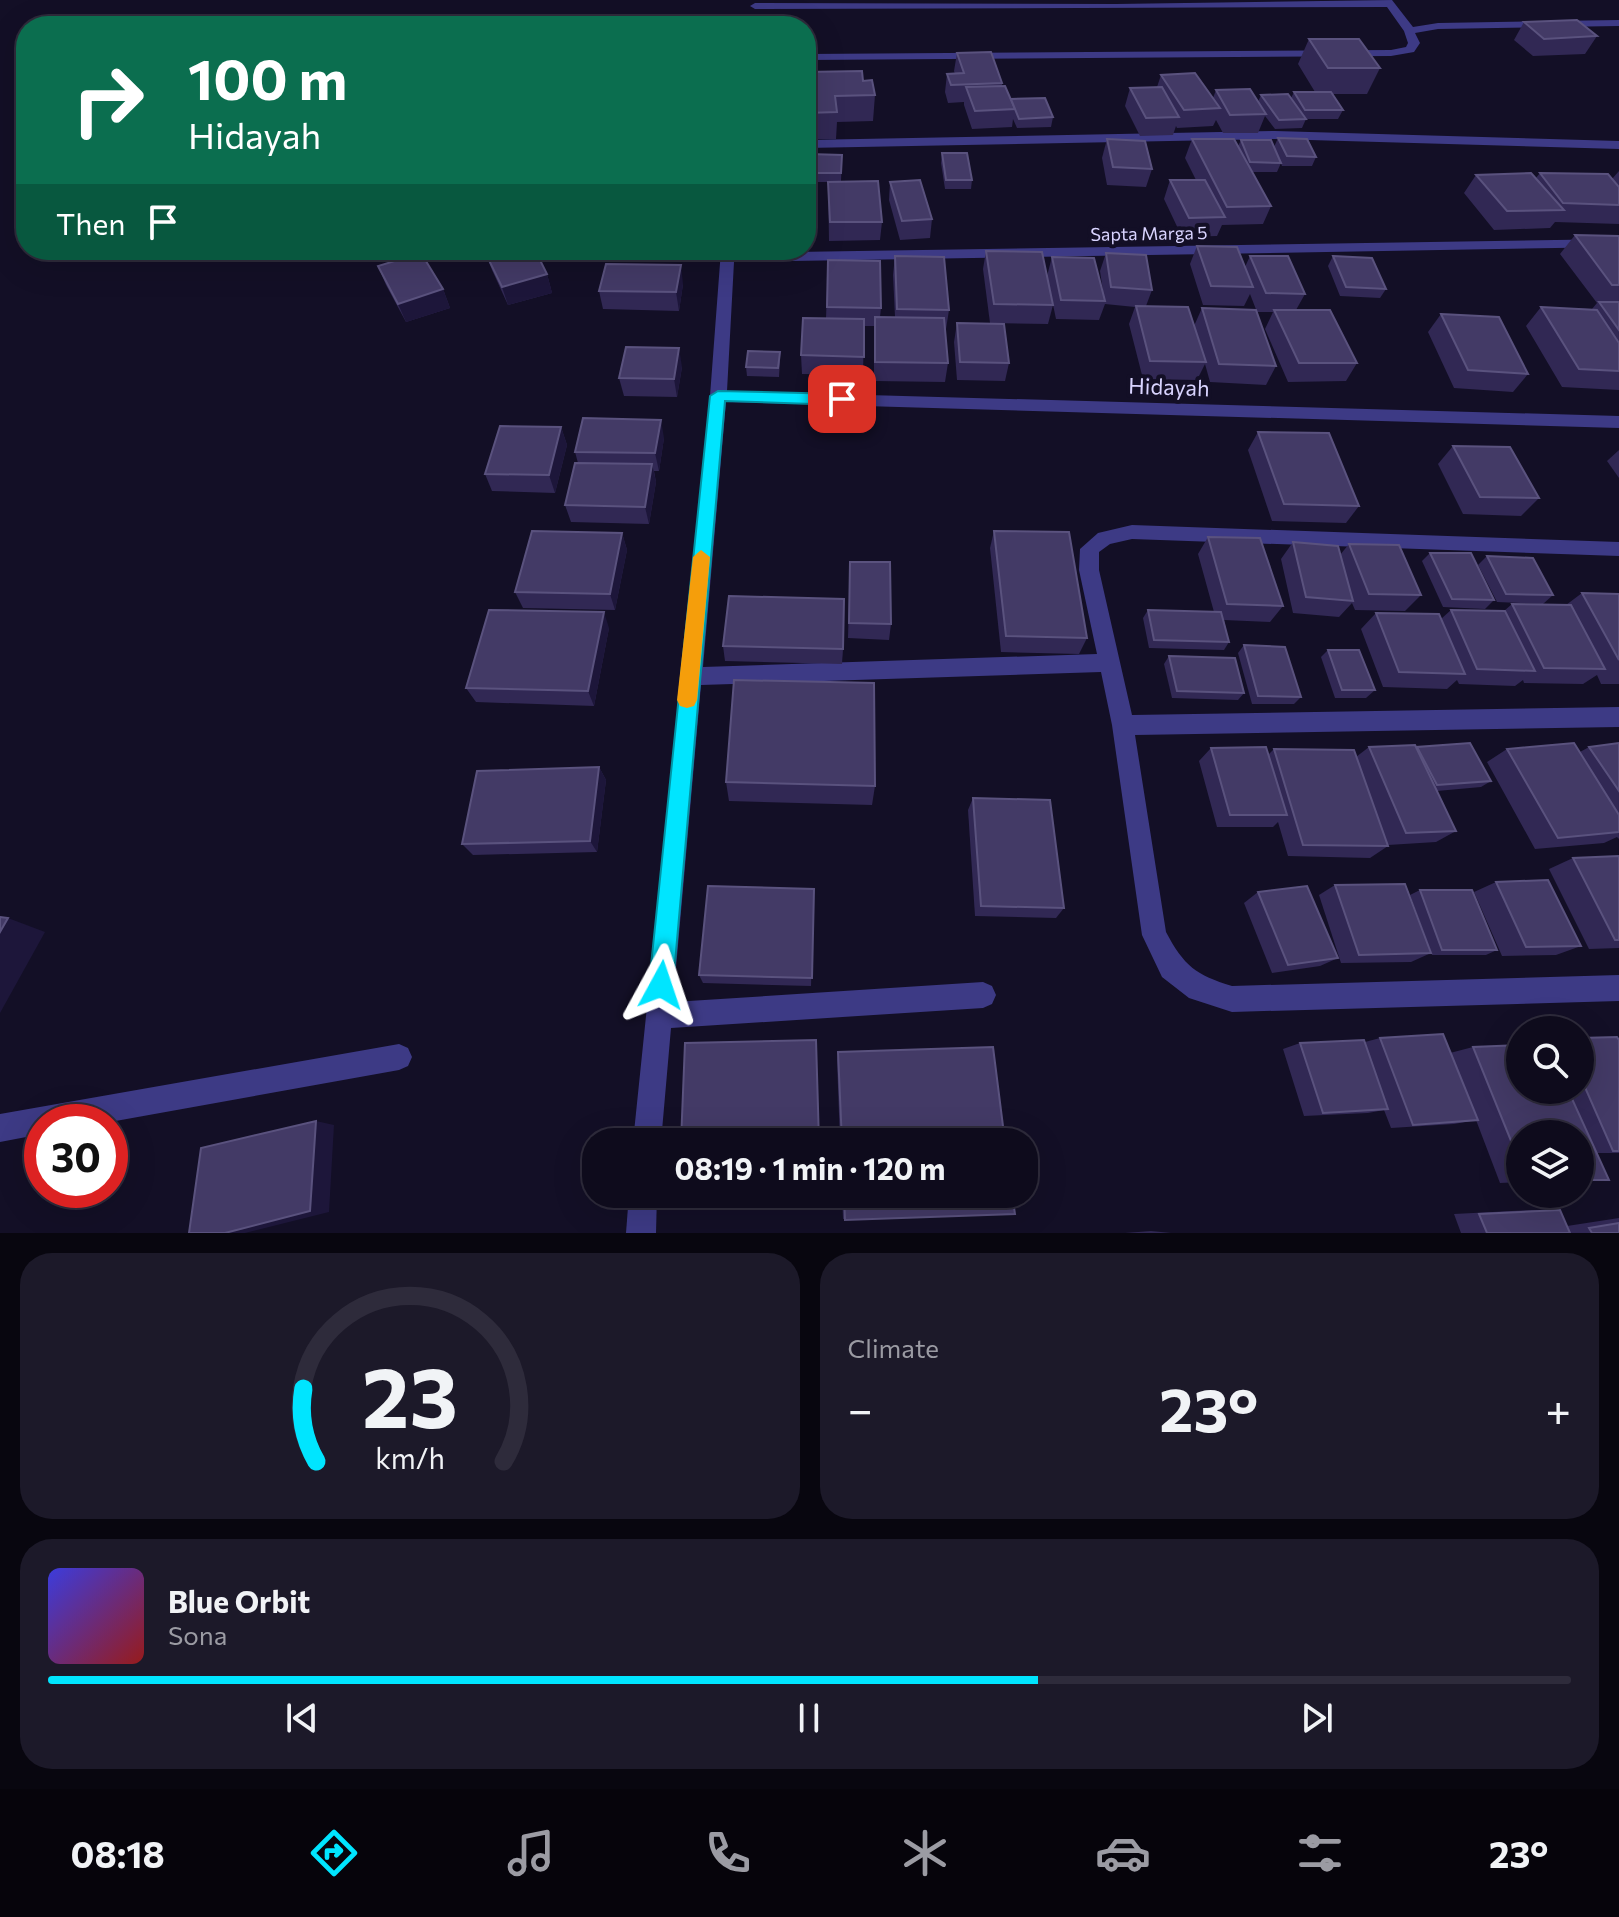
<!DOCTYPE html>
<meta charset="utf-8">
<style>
body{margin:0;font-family:Commissioner,sans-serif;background:#1c1929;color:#f1f3f6;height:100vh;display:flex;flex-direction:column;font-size:30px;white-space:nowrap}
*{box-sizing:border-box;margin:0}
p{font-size:26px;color:#9b9ba3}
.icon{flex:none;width:44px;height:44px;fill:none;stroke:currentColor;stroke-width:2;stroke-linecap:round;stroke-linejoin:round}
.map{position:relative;height:1233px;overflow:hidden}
.panel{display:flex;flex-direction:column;gap:20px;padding:20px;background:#08060f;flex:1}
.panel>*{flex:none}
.banner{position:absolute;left:16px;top:16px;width:800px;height:244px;border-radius:32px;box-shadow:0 8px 32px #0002,0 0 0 2px #2e2b3b;background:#0b6e4f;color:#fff;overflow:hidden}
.fabs{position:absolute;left:1506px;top:1016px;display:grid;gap:16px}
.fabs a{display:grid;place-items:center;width:88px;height:88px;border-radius:50%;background:#0e0b1c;box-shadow:0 8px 32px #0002,0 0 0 2px #2e2b3b;font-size:40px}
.speed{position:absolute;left:24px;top:1104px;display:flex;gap:16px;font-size:40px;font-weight:700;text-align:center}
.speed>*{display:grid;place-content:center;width:104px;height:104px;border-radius:50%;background:#0e0b1c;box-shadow:0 8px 32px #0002,0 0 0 2px #2e2b3b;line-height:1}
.speed .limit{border:12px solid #d22;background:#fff;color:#111}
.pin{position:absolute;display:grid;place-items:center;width:68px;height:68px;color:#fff;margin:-34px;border-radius:16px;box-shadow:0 4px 12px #0006}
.me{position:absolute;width:88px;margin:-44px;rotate:5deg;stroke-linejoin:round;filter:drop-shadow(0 0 6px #0008)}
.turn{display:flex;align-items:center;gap:28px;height:168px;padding:0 40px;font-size:36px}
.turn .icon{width:104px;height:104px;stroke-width:2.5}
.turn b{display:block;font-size:56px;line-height:68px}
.then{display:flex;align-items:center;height:76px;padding:0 40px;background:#0003;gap:16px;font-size:30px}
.big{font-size:60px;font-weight:700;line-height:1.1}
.panel .widget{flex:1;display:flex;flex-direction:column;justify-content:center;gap:12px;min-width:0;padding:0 28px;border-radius:32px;background:#1c1929}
.panel .dial{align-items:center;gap:0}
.dial svg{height:208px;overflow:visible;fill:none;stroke:#2e2b3b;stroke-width:7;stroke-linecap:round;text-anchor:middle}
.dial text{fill:#f1f3f6;stroke:none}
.song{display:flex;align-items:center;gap:24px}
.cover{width:96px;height:96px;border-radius:12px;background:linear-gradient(135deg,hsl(240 70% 55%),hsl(0 70% 35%))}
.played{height:8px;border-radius:4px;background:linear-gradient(90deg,#00e5ff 65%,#2e2b3b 65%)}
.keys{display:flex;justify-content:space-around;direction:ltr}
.heat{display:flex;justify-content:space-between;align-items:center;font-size:44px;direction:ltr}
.panel .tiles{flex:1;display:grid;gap:20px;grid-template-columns:1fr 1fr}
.widget:last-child{grid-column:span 2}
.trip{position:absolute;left:582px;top:1128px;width:456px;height:80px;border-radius:32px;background:#0e0b1c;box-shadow:0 8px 32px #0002,0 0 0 2px #2e2b3b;font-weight:700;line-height:80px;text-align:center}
.tab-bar{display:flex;height:128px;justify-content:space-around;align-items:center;background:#06040b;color:#9b9ba3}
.tab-bar .icon{width:56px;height:56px}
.tab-bar .current{color:#00e5ff}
.tab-bar b{font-size:36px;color:#f1f3f6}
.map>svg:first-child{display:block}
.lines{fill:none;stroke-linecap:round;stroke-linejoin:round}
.minor{fill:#3d3a85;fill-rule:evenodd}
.wall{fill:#312854}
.shaded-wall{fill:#1d163a}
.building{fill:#433a66;stroke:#5a527e;stroke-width:2}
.route{fill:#00e5ff;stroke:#0095a6;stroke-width:2}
.slow{fill:#f59e0b}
.labels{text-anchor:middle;stroke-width:8;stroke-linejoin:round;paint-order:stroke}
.far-street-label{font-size:18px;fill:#d9d4ff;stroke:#130f26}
.street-label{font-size:22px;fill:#d9d4ff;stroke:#130f26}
</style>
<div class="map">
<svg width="1619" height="1233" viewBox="0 0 1619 1233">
<rect width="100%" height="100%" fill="#130f26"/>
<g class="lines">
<g class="minor">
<path d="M1392,0L1413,27L1438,23L1619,20V26L1438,29L1415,33L1420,43L1414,52L1391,56L806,60V54L1391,50L1406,47L1408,43L1404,31L1387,7L755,9L750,6L755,3L1116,4Z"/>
<path d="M1275,131L1619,141V149L1275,139L806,148V140Z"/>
<path d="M1619,239V247L734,262L727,391L1619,416V428L726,402L703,667L1097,654L1079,570L1080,549L1098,533L1132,525L1619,542V556L1132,539L1110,544L1099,552V570L1132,715L1619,707V727L1135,735L1166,932C1184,966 1196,975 1232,986L1619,975V1001L1232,1012L1189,998L1162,977L1142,935L1112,725L1101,672L701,685L673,1002L983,982L992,986L996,995L992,1004L983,1008L671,1028L661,1142H633L710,396L721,250H735V253Z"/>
<path d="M399,1044L408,1048L412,1057L408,1066L399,1070L110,1122H42V1134L0,1142V1114Z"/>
<path d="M629,1194H657L656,1233H626Z"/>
</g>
</g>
<g class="wall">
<path d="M1524,22L1597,36L1585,54L1533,56L1514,40Z"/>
<path d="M1309,39L1380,68L1367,94H1332L1343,110L1338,119H1306L1302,128L1275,129L1265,116L1258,133H1223L1216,120L1213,126L1177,128L1176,126L1173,135L1140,136L1125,106L1130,88L1157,87L1161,75L1213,98L1216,90L1258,102L1261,95L1291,98L1294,92H1315L1298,64Z"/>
<path d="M957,53L1002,83V86L1011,99L1053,117L1051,127L1017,128L1013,119L1012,127L972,129L964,105V102L948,103L945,92L947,74H955L954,71Z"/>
<path d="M806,72L863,81L875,95L873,121L837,122L836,139H806Z"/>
<path d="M1278,138L1316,157L1312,166H1282L1279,159L1281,163L1277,172H1252L1271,206L1263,224L1222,225L1217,236L1182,237L1164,199L1170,180H1196L1185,158L1192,139L1238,146L1241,140L1274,147Z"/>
<path d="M1107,139L1152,169L1146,187L1107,185L1102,158Z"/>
<path d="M942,153L972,180L971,189H945L941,163Z"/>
<path d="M809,154L842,155L841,181L882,222L880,240L829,241L828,182H808Z"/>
<path d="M1619,171V224L1555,222L1550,228L1494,230L1464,193L1476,175L1535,179L1540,173L1612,179Z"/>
<path d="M890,182L932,219L930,238L900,240L889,200Z"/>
<path d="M1575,235L1619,236V390L1562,387L1526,326L1541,307L1592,309L1597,303L1560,254Z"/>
<path d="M1197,246L1245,267L1250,256L1305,294L1296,310L1357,363L1346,381L1288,382L1265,329L1273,312H1257L1250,294L1244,306L1203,305L1190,264Z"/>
<path d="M593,250H644L642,261L595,260Z"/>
<path d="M986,251L1053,305L1048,324L990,323L983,269Z"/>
<path d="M485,252L547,274L552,293L508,305L492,270Z"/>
<path d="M1106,253L1152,290L1146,306L1194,326L1202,308L1276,366L1266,385L1210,382L1205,364L1197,380L1143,379L1129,324L1135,307L1105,304L1099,320L1056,319L1047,276L1052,257L1103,291L1100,271Z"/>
<path d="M895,256L949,310L946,329H945L948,363L945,382L874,381V326H864L863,375L802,374L801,355L826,318L828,260L881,308L880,317H895L893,275Z"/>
<path d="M1333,256L1386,289L1380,298L1340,296L1328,266Z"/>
<path d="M378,266L443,289L450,308L406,322L386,285Z"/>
<path d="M683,284L679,311L603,309L599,291Z"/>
<path d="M1441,314L1528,374L1513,392L1454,388L1428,332Z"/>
<path d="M957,323L1009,363L1005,381L957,380L954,342Z"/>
<path d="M780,361L779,377L747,376L746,367Z"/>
<path d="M682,367L677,397L624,396L619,378Z"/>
<path d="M561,427L567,445L555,493L492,491L485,474Z"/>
<path d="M1258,432L1359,506L1346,523L1272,521L1248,450Z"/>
<path d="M664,438L659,471H654L656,482L649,524L571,522L565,505L578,463L575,452Z"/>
<path d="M1453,446L1539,498L1521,516L1463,514L1438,464Z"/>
<path d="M1619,450V478L1607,461Z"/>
<path d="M994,531L1087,638L1079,654L1001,652L990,548Z"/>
<path d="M622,533L627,550L615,610L523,608L515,592Z"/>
<path d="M1208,537L1283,606L1270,622L1224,620L1229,642L1224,650L1149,648L1143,618L1148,610L1214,612L1198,554Z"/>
<path d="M1293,542L1340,555L1349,544L1421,595L1405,611L1355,610L1352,603L1339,617L1293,613L1281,559Z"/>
<path d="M1430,553L1494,600L1485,609L1443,607L1422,561Z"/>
<path d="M1487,556L1553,595L1543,604L1497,602L1478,565Z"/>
<path d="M850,562L891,624L889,640L848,638Z"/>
<path d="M1582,593L1619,594V684H1601L1597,675L1583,684L1524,683L1523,680L1515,686L1459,684L1457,680L1447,689L1383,687L1361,629L1376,613L1441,619L1451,610L1504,611L1512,604L1566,605Z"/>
<path d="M609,628L594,706L476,702L466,688Z"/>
<path d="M1244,645L1301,697L1294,704H1252L1238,653Z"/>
<path d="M723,646L843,649L842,664L725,661Z"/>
<path d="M1328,650L1375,690L1366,698H1335L1321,657Z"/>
<path d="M1169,656L1244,693L1238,700L1172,698L1164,664Z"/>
<path d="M1619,743V839L1617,837L1604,843L1535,849L1487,762L1507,749L1580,752L1589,747Z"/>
<path d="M1369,747H1417L1491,781L1481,787L1437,791L1456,831L1436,842L1388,845V846L1370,858L1288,856L1278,822L1273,827H1217L1199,761L1211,748L1268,755L1274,749L1356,757Z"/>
<path d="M599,767L606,780L597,852L473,855L462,844Z"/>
<path d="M726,782L875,786L872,805L729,801Z"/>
<path d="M973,798L1064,908L1056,918L975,916L968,810Z"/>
<path d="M1619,856V948L1589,949L1549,869L1573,858Z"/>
<path d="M1496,882L1581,946L1556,955L1502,956L1474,892Z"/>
<path d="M1335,885L1431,953L1411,962L1341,963L1319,895Z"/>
<path d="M814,889L811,986L703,983L699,975Z"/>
<path d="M1420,890L1497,950L1486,955H1432L1410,895Z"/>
<path d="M1258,892L1338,958L1320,966L1272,973L1244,903Z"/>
<path d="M1380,1038L1450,1053L1473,1047L1520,1090H1580V1038L1619,1040V1153H1597L1520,1134V1182L1500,1183L1476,1120L1454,1124L1391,1128L1384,1110L1368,1113L1304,1116L1283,1049L1300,1043L1365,1042Z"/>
<path d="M838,1052L1005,1142H840L837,1060Z"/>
<path d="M842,1194H1012L1015,1214L843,1219Z"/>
<path d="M1532,1210H1560L1567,1226L1619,1218V1233H1461L1454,1214Z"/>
<path d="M1151,1231L1171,1233H1125Z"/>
</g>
<g class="shaded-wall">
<path d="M640,250H644L642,261L640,251Z"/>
<path d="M681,265L683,284L679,311L676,292Z"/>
<path d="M547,274L552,293L508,305L502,287Z"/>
<path d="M443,289L450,308L406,322L398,304Z"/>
<path d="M679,348L682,367L677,397L674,379Z"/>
<path d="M661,420L664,438L659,471L655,453Z"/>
<path d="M561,427L567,445L555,493L549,475Z"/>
<path d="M652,464L656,482L649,524L645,507Z"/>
<path d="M622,533L627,550L615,610L610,594Z"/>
<path d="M604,612L609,628L594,706L588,691Z"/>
<path d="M599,767L606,780L597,852L590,841Z"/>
<path d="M8,918L45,932L0,1013V932Z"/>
<path d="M316,1121L334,1125L329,1212L245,1233H225Z"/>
</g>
<g class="building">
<path d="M1577,20L1597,36L1544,39L1524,22Z"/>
<path d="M1309,39H1359L1380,68H1328Z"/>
<path d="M991,52L1002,83L951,85L947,74L964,73L957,53Z"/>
<path d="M862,71L863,81L872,80L875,95L835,96L837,112L806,113V72Z"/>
<path d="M1195,73L1220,108L1184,110L1161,75Z"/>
<path d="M1005,86L1015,109L975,111L966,87Z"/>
<path d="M1162,87L1179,117L1146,118L1130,88Z"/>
<path d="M1250,89L1266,114L1230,115L1216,90Z"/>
<path d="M1294,92H1331L1343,110H1305Z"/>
<path d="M1288,94L1306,119L1279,120L1261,95Z"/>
<path d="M1045,98L1053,117L1019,119L1011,99Z"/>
<path d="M1278,138L1307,139L1316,157L1287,156Z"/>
<path d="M1107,139L1145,141L1152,169L1113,167Z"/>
<path d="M1192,139H1234L1271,206L1227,207Z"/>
<path d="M1241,140H1271L1281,163L1250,162Z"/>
<path d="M942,153H967L972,180H946Z"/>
<path d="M809,154L842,155L841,173H808Z"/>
<path d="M1531,173L1564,210L1507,211L1476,175Z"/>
<path d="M1540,173L1608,174L1619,187V205L1563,203Z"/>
<path d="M920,180L932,219L902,221L890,182Z"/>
<path d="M1170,180H1205L1225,217L1189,218Z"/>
<path d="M878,181L882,222H830L828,182Z"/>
<path d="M1575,235L1619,236V285H1612Z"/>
<path d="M1197,246L1237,247L1253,287L1211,286Z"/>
<path d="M491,250H535L547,274L502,287L485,252Z"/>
<path d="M593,250H640V251Z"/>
<path d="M986,251L1042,252L1053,305L994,304Z"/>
<path d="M421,253L443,289L398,304L378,266Z"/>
<path d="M1106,253L1146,255L1152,290L1111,287Z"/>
<path d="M895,256L944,257L949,310L897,309Z"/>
<path d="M1250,256H1288L1305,294L1266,293Z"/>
<path d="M1333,256L1372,258L1386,289L1346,287Z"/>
<path d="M1052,257L1094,258L1105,301L1061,300Z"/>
<path d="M828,260L880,261L881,308L827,307Z"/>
<path d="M606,264L681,265L676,292L599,291Z"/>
<path d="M1599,302H1619V330Z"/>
<path d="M1136,306L1188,307L1206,362L1150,361Z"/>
<path d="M1541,307L1597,310L1619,343V371L1579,369Z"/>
<path d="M1202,308L1256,310L1276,366L1219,364Z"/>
<path d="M1274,310H1330L1357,363H1299Z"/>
<path d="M1441,314L1499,317L1528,374L1468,370Z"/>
<path d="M875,317L944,318L948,363L875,362Z"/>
<path d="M803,318L864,319V357L801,355Z"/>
<path d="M957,323L1004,324L1009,363L960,362Z"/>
<path d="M626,347L679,348L674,379L619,378Z"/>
<path d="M748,351L780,352L778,368L746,367Z"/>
<path d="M583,418L661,420L655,453L575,452Z"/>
<path d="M500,426L561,427L549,475L485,474Z"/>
<path d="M1258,432L1329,433L1359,506L1284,504Z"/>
<path d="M1453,446L1510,447L1539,498L1480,497Z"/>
<path d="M575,463L652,464L645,507L565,505Z"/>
<path d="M532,531L622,533L610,594L515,592Z"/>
<path d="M994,531L1069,532L1087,638L1006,636Z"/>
<path d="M1208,537L1260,538L1283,606L1227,604Z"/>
<path d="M1293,542L1338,546L1353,601L1306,597Z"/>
<path d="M1349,544L1399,545L1421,595L1369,594Z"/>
<path d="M1430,553H1471L1494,600L1452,599Z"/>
<path d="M1487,556L1533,558L1553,595L1506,594Z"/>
<path d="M850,562H890L891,624L849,623Z"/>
<path d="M1582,593L1619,594V660Z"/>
<path d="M729,596L844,599L843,649L723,646Z"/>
<path d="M1512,604L1571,605L1605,669L1544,668Z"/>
<path d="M489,610L604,612L588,691L466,688Z"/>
<path d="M1148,610L1221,612L1229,642L1154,640Z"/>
<path d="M1451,610L1505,611L1535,671L1477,669Z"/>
<path d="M1376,613L1439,614L1465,674L1399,672Z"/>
<path d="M1244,645L1285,647L1301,697L1258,696Z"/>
<path d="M1328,650H1359L1375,690H1342Z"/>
<path d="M1169,656L1235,658L1244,693L1177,691Z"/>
<path d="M734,680L874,683L875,786L726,782Z"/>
<path d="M1470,743L1491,781L1437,785L1417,747Z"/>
<path d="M1574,743L1619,815V832L1558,838L1507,749Z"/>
<path d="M1619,743V791L1589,747Z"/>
<path d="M1415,745L1456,831L1406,833L1369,747Z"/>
<path d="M1266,747L1287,815H1230L1211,748Z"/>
<path d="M1274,749L1354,750L1388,846L1303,845Z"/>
<path d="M599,767L590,841L462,844L477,771Z"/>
<path d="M973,798L1050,800L1064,908L981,906Z"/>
<path d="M1619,856V940H1615L1573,858Z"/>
<path d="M1548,880L1581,946L1526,947L1496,882Z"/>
<path d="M1405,884L1431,953L1359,955L1335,885Z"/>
<path d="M708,886L814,889L812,978L699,975Z"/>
<path d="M1307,886L1338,958L1288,965L1258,892Z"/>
<path d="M1420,890H1472L1497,950H1442Z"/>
<path d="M0,917L8,918L0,932Z"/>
<path d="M1443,1034L1478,1120L1413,1125L1380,1038Z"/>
<path d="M1617,1037L1619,1040V1151H1613L1580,1076V1038Z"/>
<path d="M816,1040L819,1142H681L685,1043Z"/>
<path d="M1364,1040L1388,1109L1323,1113L1300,1043Z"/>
<path d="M1520,1045V1090H1568L1609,1180H1580V1134H1520V1163L1473,1047Z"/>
<path d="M993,1047L1005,1142H842L838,1052Z"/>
<path d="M316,1121L310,1211L225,1233H189L201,1148Z"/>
<path d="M844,1194H1012L1015,1214L845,1220Z"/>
<path d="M1560,1210L1570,1233H1487L1479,1214Z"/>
<path d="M1619,1223V1233H1592L1589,1228Z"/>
</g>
<path class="route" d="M718,391L842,394L850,399L842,405L725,401L673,985L669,994L661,997L653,994L649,985L710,396Z"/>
<path class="slow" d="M701,550L710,557L697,700L694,706L687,708L680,706L677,700L693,557Z"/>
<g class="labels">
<g class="far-street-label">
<text transform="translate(1149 234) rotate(-1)" y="6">Sapta Marga 5</text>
</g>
<g class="street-label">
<text transform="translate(1169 387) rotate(2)" y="8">Hidayah</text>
</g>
</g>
</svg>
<div class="fabs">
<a><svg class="icon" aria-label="search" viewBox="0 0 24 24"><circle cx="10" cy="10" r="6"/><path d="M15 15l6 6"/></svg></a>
<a><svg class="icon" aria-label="layers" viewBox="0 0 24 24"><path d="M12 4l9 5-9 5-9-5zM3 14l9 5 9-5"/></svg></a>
</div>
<div class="speed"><div class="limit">30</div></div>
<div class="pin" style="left:842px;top:399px;background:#d93025"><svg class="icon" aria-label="arrive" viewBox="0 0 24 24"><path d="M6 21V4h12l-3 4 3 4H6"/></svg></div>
<svg class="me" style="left:661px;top:985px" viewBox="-20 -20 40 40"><path d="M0-17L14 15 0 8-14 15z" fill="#00e5ff" stroke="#fff" stroke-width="4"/></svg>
<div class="trip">08:19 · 1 min · 120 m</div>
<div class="banner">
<div class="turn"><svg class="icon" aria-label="right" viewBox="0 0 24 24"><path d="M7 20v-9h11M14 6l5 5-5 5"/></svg><div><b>100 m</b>Hidayah</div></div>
<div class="then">Then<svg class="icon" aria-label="arrive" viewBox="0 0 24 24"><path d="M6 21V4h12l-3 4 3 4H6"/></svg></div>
</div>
</div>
<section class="panel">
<div class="tiles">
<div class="widget dial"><svg viewBox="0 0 100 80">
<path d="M14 69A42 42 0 1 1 86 69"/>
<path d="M14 69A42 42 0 0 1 9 41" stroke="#00e5ff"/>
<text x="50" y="56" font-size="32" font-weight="700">23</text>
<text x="50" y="72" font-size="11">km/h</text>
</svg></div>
<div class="widget"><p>Climate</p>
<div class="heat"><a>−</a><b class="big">23°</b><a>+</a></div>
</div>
<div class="widget">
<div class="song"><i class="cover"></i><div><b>Blue Orbit</b><p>Sona</p></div></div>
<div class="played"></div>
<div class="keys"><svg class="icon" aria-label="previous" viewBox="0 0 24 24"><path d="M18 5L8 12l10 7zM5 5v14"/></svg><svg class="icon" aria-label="pause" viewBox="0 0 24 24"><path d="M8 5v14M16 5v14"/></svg><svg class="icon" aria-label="next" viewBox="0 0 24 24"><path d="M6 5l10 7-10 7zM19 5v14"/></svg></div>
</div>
</div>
</section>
<nav class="tab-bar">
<b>08:18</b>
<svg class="icon current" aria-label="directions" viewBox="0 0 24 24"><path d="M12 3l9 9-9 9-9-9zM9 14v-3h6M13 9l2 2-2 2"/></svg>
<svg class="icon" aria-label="music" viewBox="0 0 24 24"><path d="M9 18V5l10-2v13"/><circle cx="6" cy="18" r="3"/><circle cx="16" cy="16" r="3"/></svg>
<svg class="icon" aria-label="phone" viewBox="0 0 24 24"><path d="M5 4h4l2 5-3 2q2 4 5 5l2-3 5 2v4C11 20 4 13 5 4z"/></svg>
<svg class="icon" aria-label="climate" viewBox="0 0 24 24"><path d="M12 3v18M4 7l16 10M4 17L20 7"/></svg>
<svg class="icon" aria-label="car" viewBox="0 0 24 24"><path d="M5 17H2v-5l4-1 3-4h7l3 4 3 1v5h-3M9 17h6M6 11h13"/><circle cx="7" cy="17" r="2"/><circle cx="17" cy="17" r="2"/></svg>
<svg class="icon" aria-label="filters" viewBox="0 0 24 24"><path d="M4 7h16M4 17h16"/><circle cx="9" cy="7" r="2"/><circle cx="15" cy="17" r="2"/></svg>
<b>23°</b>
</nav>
